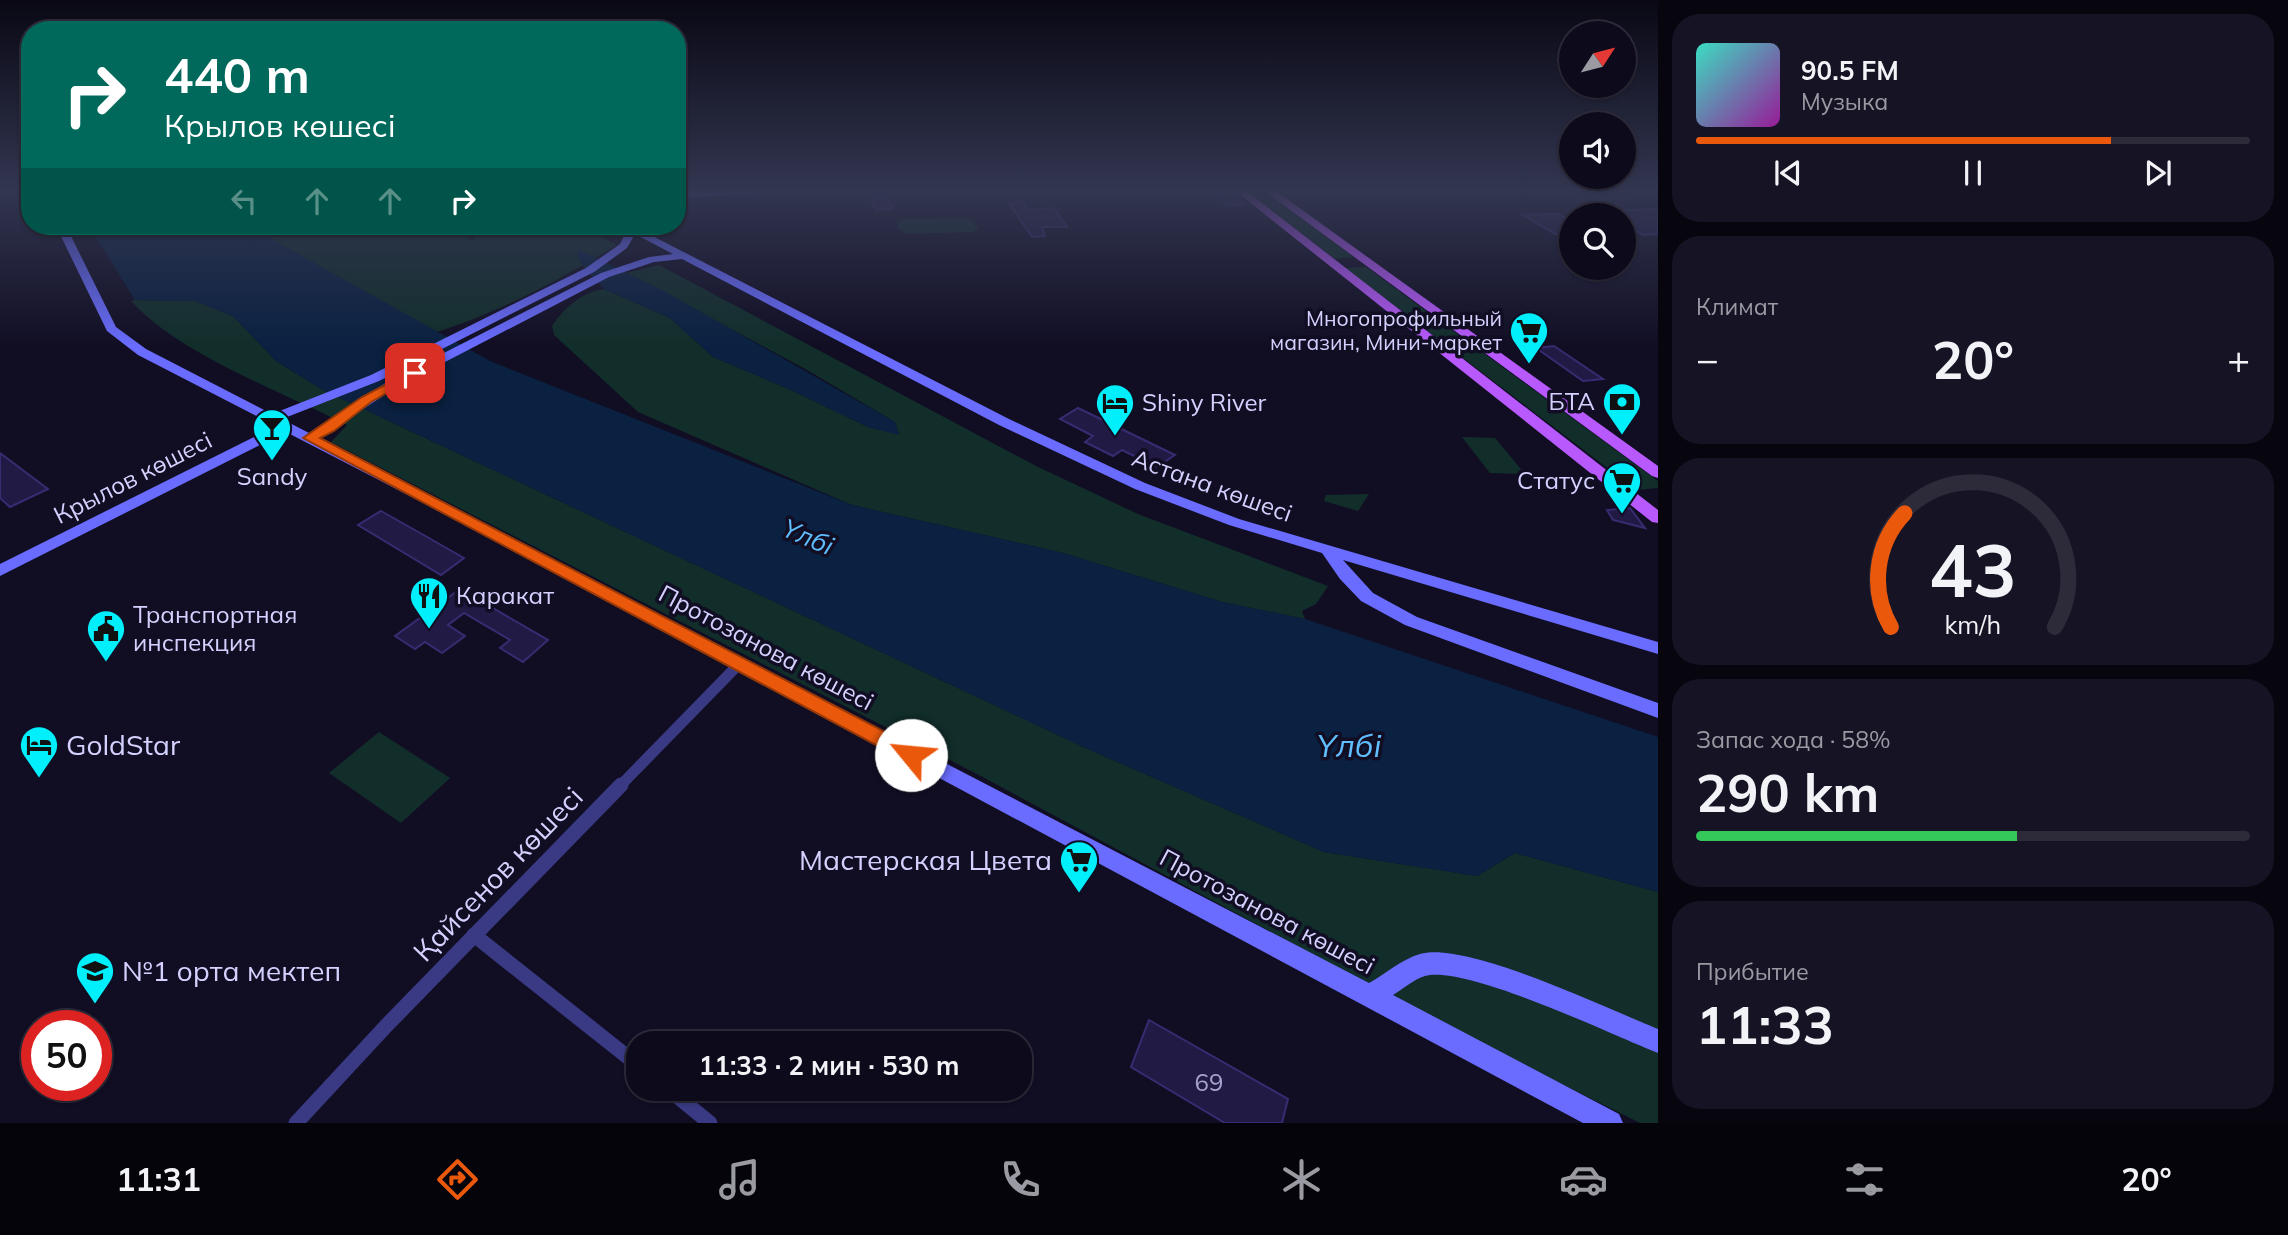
<!DOCTYPE html>
<html lang="ru">
<meta charset="utf-8">
<style>
body{margin:0;font-family:Mulish,sans-serif;background:#161324;color:#f1f3f6;height:100vh;display:flex;flex-direction:column;font-size:26px;white-space:nowrap}
*{box-sizing:border-box;margin:0}
p{font-size:23px;color:#9a9aa3}
.icon{flex:none;width:38px;height:38px;fill:none;stroke:currentColor;stroke-width:2;stroke-linecap:round;stroke-linejoin:round}
.map{position:relative;flex:1;overflow:hidden}
.details{display:flex;flex-direction:column;gap:14px;padding:14px;background:#07060f;width:630px}
.details>*{flex:none}
.banner{position:absolute;left:21px;top:21px;width:665px;height:214px;border-radius:28px;box-shadow:0 2px 5px #0004,0 0 0 2px #2d2b3a;background:#00695c;color:#fff;overflow:hidden}
.needle{width:46px;rotate:54deg}
.controls{position:absolute;left:1559px;top:21px;display:grid;gap:14px}
.controls a{display:grid;place-items:center;width:77px;height:77px;border-radius:50%;background:#0d0a1b;box-shadow:0 2px 5px #0004,0 0 0 2px #2d2b3a;font-size:35px}
.speed{position:absolute;left:21px;top:1010px;display:flex;gap:14px;font-size:35px;font-weight:700;text-align:center}
.speed>*{display:grid;place-content:center;width:91px;height:91px;border-radius:50%;background:#0d0a1b;box-shadow:0 2px 5px #0004,0 0 0 2px #2d2b3a;line-height:1}
.speed .limit{border:10px solid #d22;background:#fff;color:#111}
.pin{position:absolute;display:grid;place-items:center;width:60px;height:60px;color:#fff;margin:-30px;border-radius:14px;box-shadow:0 4px 10px #0006}
.me{position:absolute;width:77px;margin:-38px;rotate:298deg;stroke-linejoin:round;filter:drop-shadow(0 0 5px #0008)}
.turn{display:flex;align-items:center;gap:24px;height:147px;padding:0 28px;font-size:32px}
.turn .icon{width:91px;height:91px;stroke-width:2.5}
.turn b{display:block;font-size:49px;line-height:60px}
.lanes{display:flex;align-items:center;height:66px;padding:0 28px;background:#0003;justify-content:center;gap:35px;direction:ltr}
.lanes .off{opacity:.35}
.big{font-size:52px;font-weight:700;line-height:1.1}
.details .tile{flex:1;display:flex;flex-direction:column;justify-content:center;gap:10px;min-width:0;padding:0 24px;border-radius:28px;background:#161324}
.details .dial{align-items:center;gap:0}
.dial svg{height:182px;overflow:visible;fill:none;stroke:#2d2b3a;stroke-width:7;stroke-linecap:round;text-anchor:middle}
.dial text{fill:#f1f3f6;stroke:none}
.song{display:flex;align-items:center;gap:21px}
.cover{width:84px;height:84px;border-radius:10px;background:linear-gradient(135deg,hsl(170 70% 55%),hsl(300 70% 35%))}
.played{height:7px;border-radius:4px;background:linear-gradient(90deg,#ea580c 75%,#2d2b3a 75%)}
.keys{display:flex;justify-content:space-around;direction:ltr}
.heat{display:flex;justify-content:space-between;align-items:center;font-size:38px;direction:ltr}
.charge{height:10px;border-radius:5px;background:linear-gradient(90deg,#34c759 58%,#2d2b3a 0)}
.trip{position:absolute;left:626px;top:1031px;width:406px;height:70px;border-radius:28px;background:#0d0a1b;box-shadow:0 2px 5px #0004,0 0 0 2px #2d2b3a;font-weight:700;line-height:70px;text-align:center}
.tabs{display:flex;height:112px;justify-content:space-around;align-items:center;background:#05040b;color:#9a9aa3}
.tabs .icon{width:49px;height:49px}
.tabs .selected{color:#ea580c}
.tabs b{font-size:32px;color:#f1f3f6}
main{display:flex;flex:1;min-height:0}
.map>svg:first-child{display:block}
.green{fill:#112e2b}
.water{fill:#0a2141}
.building{fill:#211a45;stroke:#372c71;stroke-width:2}
.lines{fill:none;stroke-linecap:round;stroke-linejoin:round}
.street-far1{stroke:#393a83;stroke-width:11}
.street{stroke:#393a83;stroke-width:15}
.secondary{fill:#696cfe;fill-rule:evenodd}
.primary{fill:#b859fe;fill-rule:evenodd}
.route{fill:#ea580c;stroke:#983908;stroke-width:2}
.labels{text-anchor:middle;stroke-width:7;stroke-linejoin:round;paint-order:stroke}
.far-poi-label{font-size:21px;fill:#d4d1ff;stroke:#110e24;text-anchor:end}
.poi-label{font-size:24px;fill:#d4d1ff;stroke:#110e24;text-anchor:start}
.street-label{font-size:24px;fill:#d4d1ff;stroke:#110e24}
.near-number-label{font-size:24px;fill:#a7a3d0}
.water-label{font-size:26px;font-style:italic;fill:#60bdfe;stroke:#110e24}
.near-poi-label{font-size:28px;fill:#d4d1ff;stroke:#110e24;text-anchor:start}
.near-street-label{font-size:28px;fill:#d4d1ff;stroke:#110e24}
.near-water-label{font-size:32px;font-style:italic;fill:#60bdfe;stroke:#110e24}
</style>
<main>
<div class="map">
<svg width="1658" height="1123" viewBox="0 0 1658 1123">
<rect width="100%" height="100%" fill="#110e24"/>
<g class="green">
<path d="M1244,189H1262L1354,257L1335,259Z"/>
<path d="M1562,189H1629L1645,196L1642,199C1612,201 1586,205 1559,192Z"/>
<path d="M963,218L972,220L978,229L972,232L907,234L898,229L897,223L903,219Z"/>
<path d="M248,226H459L471,241L477,236L475,226H582L617,245C561,279 500,312 437,332Z"/>
<path d="M659,265L1036,466L1138,514L1328,586L1316,604L1302,611L1305,619L1222,602L1063,553L852,505L638,412L554,335L552,326C564,308 582,292 604,289L670,318L713,357L791,390L868,427L899,434L895,422L807,370L627,273Z"/>
<path d="M1366,267L1658,481V488L1636,490L1345,268Z"/>
<path d="M135,300L195,301L233,316L276,361L323,390L1090,750L1324,852L1477,876L1515,853L1658,892V1123H1640L1448,1027L977,774L331,442L347,425C281,391 180,355 131,301Z"/>
<path d="M1462,437L1495,438L1525,474L1490,473Z"/>
<path d="M1369,494L1358,511L1324,501L1326,495Z"/>
<path d="M379,732L450,778L401,823L329,773Z"/>
</g>
<g class="water">
<path d="M89,226H248L490,361L852,505L1063,553L1222,602L1305,619L1658,737V892L1515,853L1477,876L1324,852L1090,750L323,390L276,361L233,316L195,301L135,300Z"/>
<path d="M578,249L664,291L895,422L899,435L868,427L791,390L713,357L670,318L604,289L581,264L577,255Z"/>
</g>
<g class="building">
<path d="M1210,189H1227L1245,204L1229,205Z"/>
<path d="M887,196L893,209L876,210L870,197Z"/>
<path d="M1023,202L1028,210L1054,208L1067,227H1042L1045,236L1032,237L1009,203Z"/>
<path d="M1658,209V234L1643,235L1624,224V215H1607L1600,211Z"/>
<path d="M1558,214L1572,221V233L1555,234L1523,215Z"/>
<path d="M1554,346L1603,379L1583,381L1536,348Z"/>
<path d="M1078,408L1175,455L1157,467L1122,450L1113,456L1085,442L1093,436L1060,419Z"/>
<path d="M0,453L48,489L10,507L0,498Z"/>
<path d="M1630,508L1645,528L1613,520L1607,510Z"/>
<path d="M381,511L413,529L464,558L441,575L358,525Z"/>
<path d="M460,589L548,640L523,662L500,648L510,640L464,613L448,625L465,636L442,653L425,642L415,649L395,636Z"/>
<path d="M1149,1020L1288,1099L1282,1123H1225L1131,1067Z"/>
</g>
<g class="lines">
<path class="street-far1" d="M620,786L739,664"/>
<g class="street">
<path d="M474,935L639,1066"/>
<path d="M667,1088L710,1123"/>
<path d="M296,1123L386,1026L621,785"/>
</g>
<g class="secondary">
<path d="M748,189H796L792,192L677,198V192Z"/>
<path d="M56,226H66L116,327L146,349L272,414L371,375L586,268L620,244L627,230L621,226H633L1009,419L1145,483L1239,519L1658,642V654L1343,560L1373,593L1417,617L1658,703V718L1405,625L1361,601L1340,579L1322,553L1229,525L1135,489L999,425L682,259L654,262L609,277L395,388L319,438L1369,983C1385,974 1402,959 1420,954C1467,941 1608,1009 1658,1029V1053C1612,1035 1467,965 1425,976C1414,979 1402,990 1393,995L1619,1114L1623,1123H1583L499,542L286,432L0,576V564L276,426L138,355L107,331ZM635,234L673,254L649,257L601,273L387,382L309,433L282,419L379,381L594,272L627,248Z"/>
</g>
<g class="primary">
<path d="M1233,189H1244L1658,510V523L1652,522Z"/>
<path d="M1262,189H1273L1658,466V478L1652,476Z"/>
</g>
</g>
<linearGradient id="sky" x2="0" y2="1"><stop stop-color="#090814"/><stop offset="0.55" stop-color="#323650"/><stop offset="1" stop-color="#323650" stop-opacity="0"/></linearGradient>
<rect width="1658" height="346" fill="url(#sky)"/>
<path class="route" d="M415,369L421,373L419,375L371,402L334,431L320,438L918,749L921,755L918,760L911,763L904,760L303,438L362,397Z"/>
<defs>
<g id="supermarket-pin" transform="scale(2.0125)"><path d="M0 17L-7.5 6A9.5 9.5 0 1 1 7.5 6Z" fill="#01eefb" stroke="#110e24"/><path d="M-6-5.5h2.5l.6 2H6L4.5 2H-2.5L-4.4-4H-6ZM-1.5 3.2a1.3 1.3 0 1 0 .1 0ZM3 3.2a1.3 1.3 0 1 0 .1 0Z" fill="#111"/></g>
<g id="bank-pin" transform="scale(2.0125)"><path d="M0 17L-7.5 6A9.5 9.5 0 1 1 7.5 6Z" fill="#01eefb" stroke="#110e24"/><path d="M-6-4H6V4H-6ZM0-2.3a2.3 2.3 0 1 0 0 4.6a2.3 2.3 0 1 0 0-4.6Z" fill="#111"/></g>
<g id="hotel-pin" transform="scale(2.0125)"><path d="M0 17L-7.5 6A9.5 9.5 0 1 1 7.5 6Z" fill="#01eefb" stroke="#110e24"/><path d="M-6-4.5h1.5V1H6V5H4.5V3h-9V5H-6ZM-4 0a1.8 1.8 0 1 1 3.6 0ZM.5 0V-2.5h3Q6-2.5 6 0Z" fill="#111"/></g>
<g id="bar-pin" transform="scale(2.0125)"><path d="M0 17L-7.5 6A9.5 9.5 0 1 1 7.5 6Z" fill="#01eefb" stroke="#110e24"/><path d="M-6-5H6L.8 .8V4.5H3.5V6h-7V4.5H-.8V.8Z" fill="#111"/></g>
<g id="restaurant-pin" transform="scale(2.0125)"><path d="M0 17L-7.5 6A9.5 9.5 0 1 1 7.5 6Z" fill="#01eefb" stroke="#110e24"/><path d="M-5-6h1v4h1v-4h1v4h1v-4h1v5L-1.5 .5V6h-2V.5L-5-1ZM5-6V6H3V1.5H1.5Q1.5-4 5-6Z" fill="#111"/></g>
<g id="civic-pin" transform="scale(2.0125)"><path d="M0 17L-7.5 6A9.5 9.5 0 1 1 7.5 6Z" fill="#01eefb" stroke="#110e24"/><path d="M-.6-6.5H3V-4.5H.6V-3L4-1V1h2V6H-6V1h2V-1L-.6-3ZM-1.2 2.5V6h2.4V2.5Z" fill="#111"/></g>
<g id="school-pin" transform="scale(2.0125)"><path d="M0 17L-7.5 6A9.5 9.5 0 1 1 7.5 6Z" fill="#01eefb" stroke="#110e24"/><path d="M0-5L7-2L0 1L-7-2ZM-4 1L0 2.5L4 1V4Q0 6-4 4Z" fill="#111"/></g>
</defs>
<g fill-rule="evenodd">
<use href="#supermarket-pin" x="1529" y="331"/>
<use href="#bank-pin" x="1622" y="402"/>
<use href="#hotel-pin" x="1115" y="403"/>
<use href="#bar-pin" x="272" y="428"/>
<use href="#supermarket-pin" x="1622" y="481"/>
<use href="#restaurant-pin" x="429" y="596"/>
<use href="#civic-pin" x="106" y="629"/>
<use href="#hotel-pin" x="39" y="745"/>
<use href="#supermarket-pin" x="1079" y="860"/>
<use href="#school-pin" x="95" y="971"/>
</g>
<g class="labels">
<g class="far-poi-label">
<text x="1502" y="326">Многопрофильный<tspan x="1502" dy="24">магазин, Мини-маркет</tspan></text>
</g>
<g class="poi-label">
<text x="1595" y="410" text-anchor="end">БТА</text>
<text x="1142" y="411">Shiny River</text>
<text x="272" y="485" text-anchor="middle">Sandy</text>
<text x="1595" y="489" text-anchor="end">Статус</text>
<text x="456" y="604">Каракат</text>
<text x="133" y="623">Транспортная<tspan x="133" dy="28">инспекция</tspan></text>
</g>
<g class="street-label">
<text transform="translate(133 478) rotate(-27)" y="8">Крылов көшесі</text>
<text transform="translate(1212 486) rotate(20)" y="8">Астана көшесі</text>
<text transform="translate(766 648) rotate(28)" y="8">Протозанова көшесі</text>
<text transform="translate(1267 912) rotate(28)" y="8">Протозанова көшесі</text>
</g>
<g class="near-number-label">
<text x="1209" y="1091">69</text>
</g>
<g class="water-label">
<text transform="translate(808 537) rotate(23)" y="9">Үлбі</text>
</g>
<g class="near-poi-label">
<text x="66" y="755">GoldStar</text>
<text x="1052" y="870" text-anchor="end">Мастерская Цвета</text>
<text x="122" y="981">№1 орта мектеп</text>
</g>
<g class="near-street-label">
<text transform="translate(498 874) rotate(-46)" y="10">Қайсенов көшесі</text>
</g>
<g class="near-water-label">
<text x="1349" y="757">Үлбі</text>
</g>
</g>
</svg>
<div class="controls">
<a><svg class="needle" viewBox="-14 -14 28 28"><path d="M0-13l5 13h-10z" fill="#e53935"/><path d="M0 13l5-13h-10z" fill="#9a9aa3"/></svg></a>
<a><svg class="icon" aria-label="sound" viewBox="0 0 24 24"><path d="M4 9h4l5-4v14l-5-4H4zM17 9q2 3 0 6"/></svg></a>
<a><svg class="icon" aria-label="search" viewBox="0 0 24 24"><circle cx="10" cy="10" r="6"/><path d="M15 15l6 6"/></svg></a>
</div>
<div class="speed"><div class="limit">50</div></div>
<div class="pin" style="left:415px;top:373px;background:#d93025"><svg class="icon" aria-label="arrive" viewBox="0 0 24 24"><path d="M6 21V4h12l-3 4 3 4H6"/></svg></div>
<svg class="me" style="left:911px;top:755px" viewBox="-20 -20 40 40"><circle r="19" fill="#fff"/><path d="M0-13L10 11 0 6-10 11z" fill="#ea580c"/></svg>
<div class="trip">11:33 · 2 мин · 530 m</div>
<div class="banner">
<div class="turn"><svg class="icon" aria-label="right" viewBox="0 0 24 24"><path d="M7 20v-9h11M14 6l5 5-5 5"/></svg><div><b>440 m</b>Крылов көшесі</div></div>
<div class="lanes"><svg class="icon off" aria-label="left" viewBox="0 0 24 24"><path d="M17 20v-9H6M10 6l-5 5 5 5"/></svg><svg class="icon off" aria-label="ahead" viewBox="0 0 24 24"><path d="M12 20V5M6 11l6-6 6 6"/></svg><svg class="icon off" aria-label="ahead" viewBox="0 0 24 24"><path d="M12 20V5M6 11l6-6 6 6"/></svg><svg class="icon" aria-label="right" viewBox="0 0 24 24"><path d="M7 20v-9h11M14 6l5 5-5 5"/></svg></div>
</div>
</div>
<section class="details">
<div class="tile">
<div class="song"><i class="cover"></i><div><b>90.5 FM</b><p>Музыка</p></div></div>
<div class="played"></div>
<div class="keys"><svg class="icon" aria-label="previous" viewBox="0 0 24 24"><path d="M18 5L8 12l10 7zM5 5v14"/></svg><svg class="icon" aria-label="pause" viewBox="0 0 24 24"><path d="M8 5v14M16 5v14"/></svg><svg class="icon" aria-label="next" viewBox="0 0 24 24"><path d="M6 5l10 7-10 7zM19 5v14"/></svg></div>
</div>
<div class="tile"><p>Климат</p>
<div class="heat"><a>−</a><b class="big">20°</b><a>+</a></div>
</div>
<div class="tile dial"><svg viewBox="0 0 100 80">
<path d="M14 69A42 42 0 1 1 86 69"/>
<path d="M14 69A42 42 0 0 1 20 19" stroke="#ea580c"/>
<text x="50" y="56" font-size="32" font-weight="700">43</text>
<text x="50" y="72" font-size="11">km/h</text>
</svg></div>
<div class="tile"><p>Запас хода · 58%</p><b class="big">290 km</b><div class="charge"></div></div>
<div class="tile"><p>Прибытие</p><b class="big">11:33</b></div>
</section>
</main>
<nav class="tabs">
<b>11:31</b>
<svg class="icon selected" aria-label="directions" viewBox="0 0 24 24"><path d="M12 3l9 9-9 9-9-9zM9 14v-3h6M13 9l2 2-2 2"/></svg>
<svg class="icon" aria-label="music" viewBox="0 0 24 24"><path d="M9 18V5l10-2v13"/><circle cx="6" cy="18" r="3"/><circle cx="16" cy="16" r="3"/></svg>
<svg class="icon" aria-label="phone" viewBox="0 0 24 24"><path d="M5 4h4l2 5-3 2q2 4 5 5l2-3 5 2v4C11 20 4 13 5 4z"/></svg>
<svg class="icon" aria-label="climate" viewBox="0 0 24 24"><path d="M12 3v18M4 7l16 10M4 17L20 7"/></svg>
<svg class="icon" aria-label="car" viewBox="0 0 24 24"><path d="M5 17H2v-5l4-1 3-4h7l3 4 3 1v5h-3M9 17h6M6 11h13"/><circle cx="7" cy="17" r="2"/><circle cx="17" cy="17" r="2"/></svg>
<svg class="icon" aria-label="filters" viewBox="0 0 24 24"><path d="M4 7h16M4 17h16"/><circle cx="9" cy="7" r="2"/><circle cx="15" cy="17" r="2"/></svg>
<b>20°</b>
</nav>
